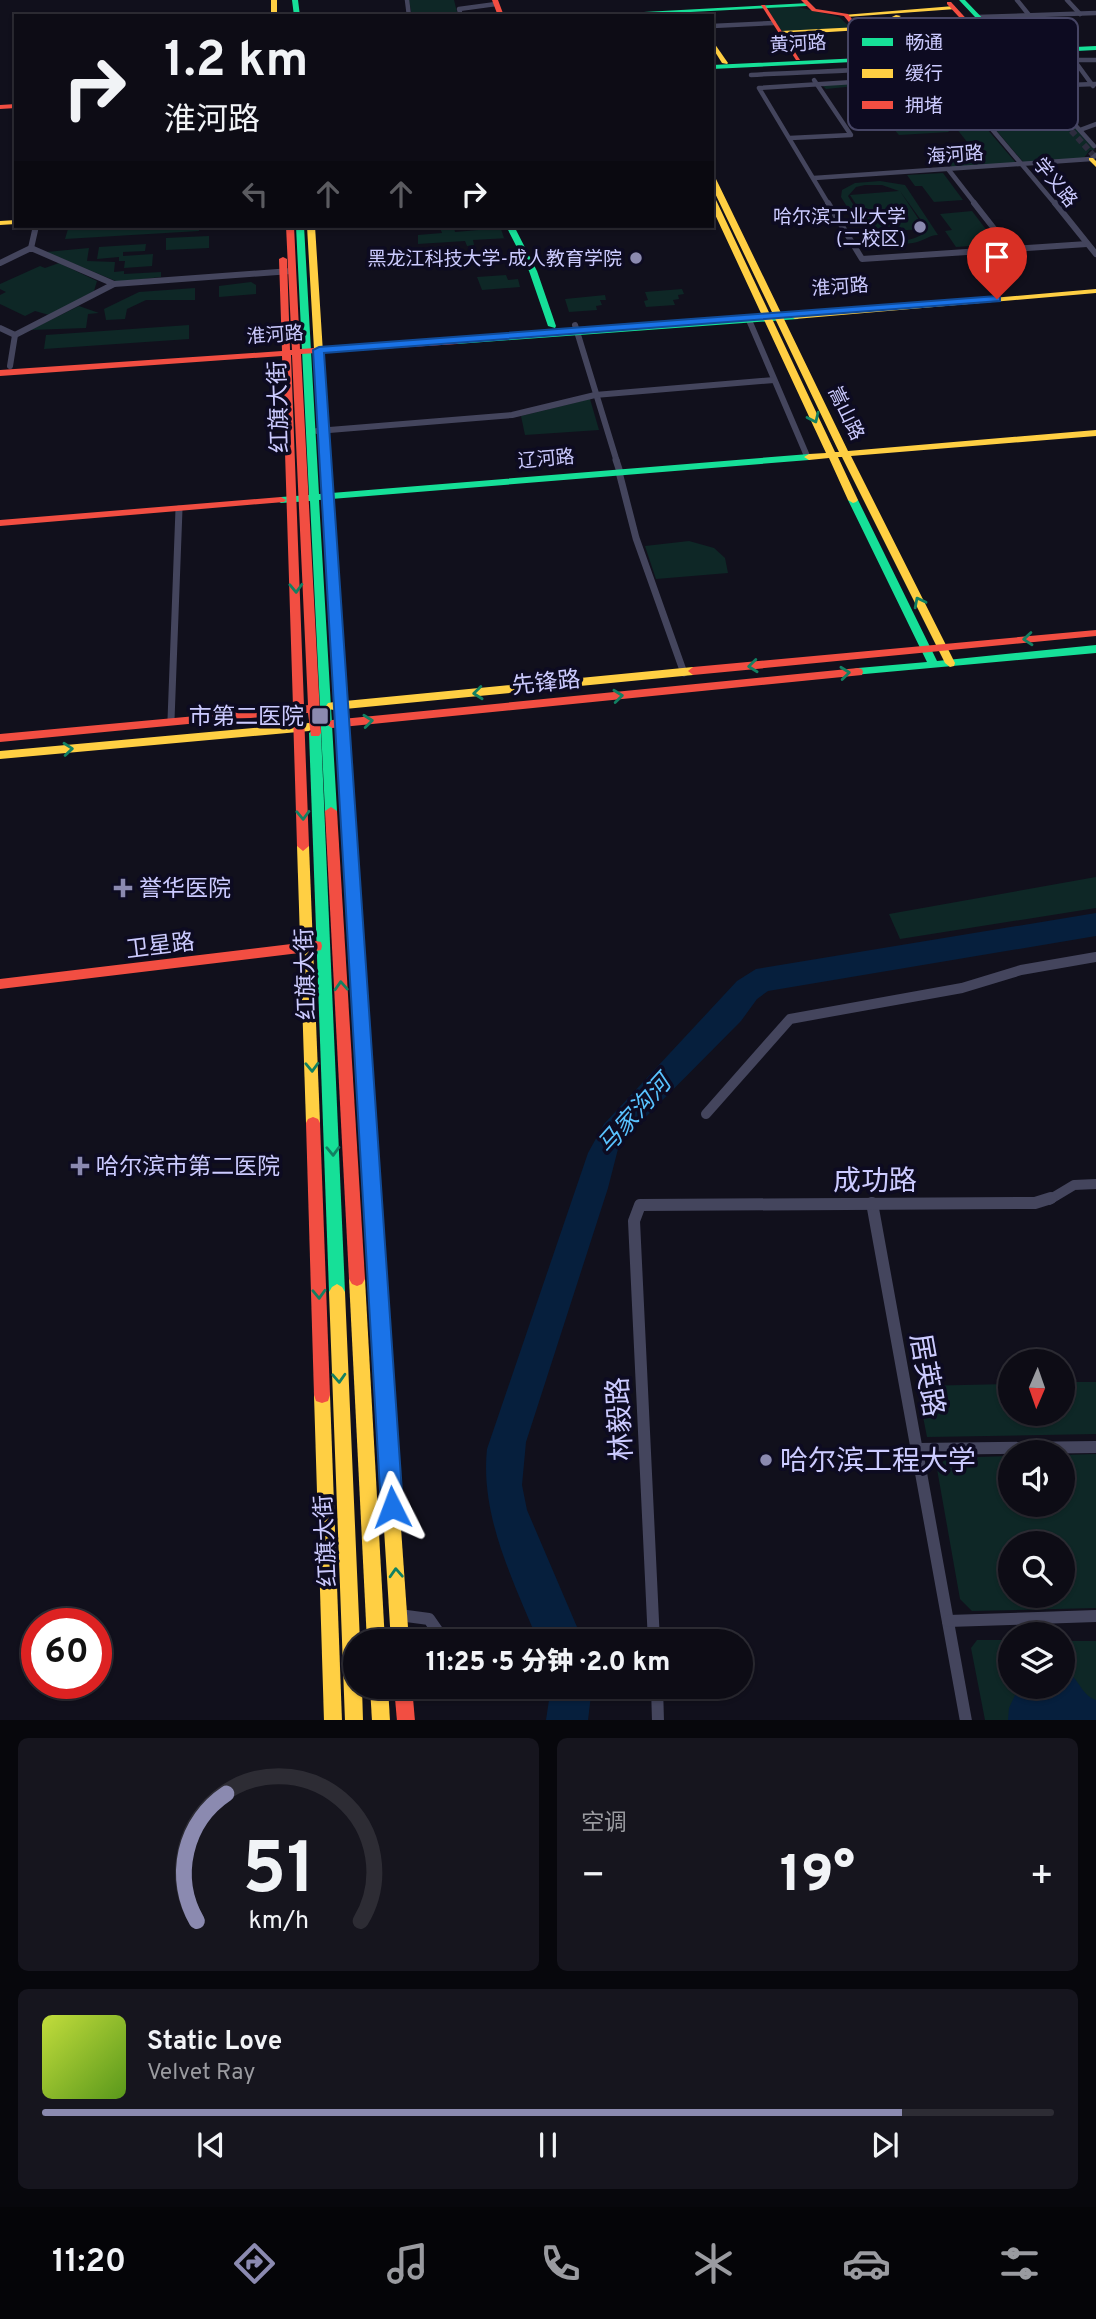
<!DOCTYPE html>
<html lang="zh">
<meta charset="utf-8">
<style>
body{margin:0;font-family:Overpass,"Noto Sans SC",sans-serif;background:#16151e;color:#f1f3f6;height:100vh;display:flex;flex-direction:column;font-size:26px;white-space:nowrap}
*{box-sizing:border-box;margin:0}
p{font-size:23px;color:#9a9ba0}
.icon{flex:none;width:38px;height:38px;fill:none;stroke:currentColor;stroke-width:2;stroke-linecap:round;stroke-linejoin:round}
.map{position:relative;height:1720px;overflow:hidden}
.side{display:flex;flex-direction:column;gap:18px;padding:18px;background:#07070c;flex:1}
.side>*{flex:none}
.guide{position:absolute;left:14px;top:14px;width:700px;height:214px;border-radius:0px;box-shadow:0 2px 5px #0004,0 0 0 2px #2d2c34;background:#0d0c15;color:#f1f3f6;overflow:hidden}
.needle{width:46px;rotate:182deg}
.buttons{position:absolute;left:998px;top:1349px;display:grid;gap:14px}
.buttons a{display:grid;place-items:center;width:77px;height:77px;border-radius:50%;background:#0d0c15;box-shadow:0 2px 5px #0004,0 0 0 2px #2d2c34;font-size:35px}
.speed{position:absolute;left:21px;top:1608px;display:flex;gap:14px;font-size:35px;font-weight:700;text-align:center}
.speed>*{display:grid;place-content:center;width:91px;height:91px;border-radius:50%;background:#0d0c15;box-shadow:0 2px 5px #0004,0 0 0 2px #2d2c34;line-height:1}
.speed .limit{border:10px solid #d22;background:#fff;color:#111}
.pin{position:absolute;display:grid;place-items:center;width:60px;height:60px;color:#fff;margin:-72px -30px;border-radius:50% 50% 50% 0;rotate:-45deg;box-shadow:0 0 7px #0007}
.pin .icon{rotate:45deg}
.me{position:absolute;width:77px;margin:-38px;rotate:357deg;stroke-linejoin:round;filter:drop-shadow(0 0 5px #0008)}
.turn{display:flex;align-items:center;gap:24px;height:147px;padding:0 35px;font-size:32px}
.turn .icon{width:91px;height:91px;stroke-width:2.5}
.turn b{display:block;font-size:49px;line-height:60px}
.lanes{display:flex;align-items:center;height:66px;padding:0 35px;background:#0003;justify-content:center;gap:35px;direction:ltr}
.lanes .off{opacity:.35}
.big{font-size:52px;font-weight:800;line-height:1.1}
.side .widget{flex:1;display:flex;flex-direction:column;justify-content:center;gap:10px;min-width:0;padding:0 24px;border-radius:10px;background:#16151e}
.side .dial{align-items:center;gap:0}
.dial svg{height:182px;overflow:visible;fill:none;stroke:#2d2c34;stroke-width:7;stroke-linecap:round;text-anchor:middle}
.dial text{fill:#f1f3f6;stroke:none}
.song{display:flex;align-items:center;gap:21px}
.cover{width:84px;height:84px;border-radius:10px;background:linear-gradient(135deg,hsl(70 70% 55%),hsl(90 70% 35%))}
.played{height:7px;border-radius:4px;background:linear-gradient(90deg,#8b8ab0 85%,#2d2c34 85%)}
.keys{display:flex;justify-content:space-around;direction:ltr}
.heat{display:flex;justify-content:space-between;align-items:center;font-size:38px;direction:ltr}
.side .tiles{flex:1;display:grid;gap:18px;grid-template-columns:1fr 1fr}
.widget:last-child{grid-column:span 2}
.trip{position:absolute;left:343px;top:1629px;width:410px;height:70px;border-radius:35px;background:#0d0c15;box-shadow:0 2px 5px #0004,0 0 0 2px #2d2c34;font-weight:800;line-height:70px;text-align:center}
.dock{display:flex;height:112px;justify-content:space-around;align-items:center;background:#050508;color:#9a9ba0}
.dock .icon{width:49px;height:49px}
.dock .selected{color:#8b8ab0}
.dock b{font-size:32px;color:#f1f3f6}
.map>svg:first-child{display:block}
.green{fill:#0e2726;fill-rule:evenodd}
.water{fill:#061f3d}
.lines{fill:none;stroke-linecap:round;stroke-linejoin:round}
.secondary-tunnel{stroke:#2d2c3e;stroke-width:6;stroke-dasharray:6 3.5;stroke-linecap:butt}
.street-far4{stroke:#44455d;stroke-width:4.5}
.street-far3{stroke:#44455d;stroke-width:6}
.street-far2{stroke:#44455d;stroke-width:7}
.street-far1{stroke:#44455d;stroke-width:10}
.street{stroke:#44455d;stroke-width:12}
.fast{fill:#16e098;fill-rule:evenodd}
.slow{fill:#ffcf43;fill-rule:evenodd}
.jam{fill:#f24e42;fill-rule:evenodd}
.oneway{stroke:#128062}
.route{fill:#1a73e8;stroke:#114b97;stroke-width:2}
.poi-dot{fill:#8b8ab0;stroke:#0d0b21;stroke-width:2.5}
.labels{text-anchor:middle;stroke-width:7;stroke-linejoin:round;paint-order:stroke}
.far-street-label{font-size:19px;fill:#cccbff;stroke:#0d0b21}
.far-poi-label{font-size:19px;fill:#cccbff;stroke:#0d0b21;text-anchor:end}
.street-label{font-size:23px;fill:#cccbff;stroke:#0d0b21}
.poi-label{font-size:23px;fill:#cccbff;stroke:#0d0b21;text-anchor:start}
.water-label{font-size:24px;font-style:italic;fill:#59c3ff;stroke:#0d0b21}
.near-street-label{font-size:28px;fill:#cccbff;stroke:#0d0b21}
.near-poi-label{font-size:28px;fill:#cccbff;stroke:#0d0b21;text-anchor:start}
.key{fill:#0d0b21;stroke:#464564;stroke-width:2}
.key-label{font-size:19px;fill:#cccbff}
</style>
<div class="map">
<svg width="1096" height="1721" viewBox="0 0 1096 1721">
<rect width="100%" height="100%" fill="#11101c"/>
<g class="green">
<path d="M409,0H454L458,16H412Z"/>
<path d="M794,6L839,17L851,28L782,32L767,8Z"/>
<path d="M1001,61L1013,73H1025L1095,150H1090L1083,159L1024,163L979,110L1002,108L997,102L975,104L937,64Z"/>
<path d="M891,72L913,80L942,78L945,82L859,89L856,86L826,89L822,85L856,83L861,74Z"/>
<path d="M964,102L1016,163L953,168L947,160L958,158L956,155L976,153L948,118L970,116L962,106L939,108L936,103Z"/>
<path d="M928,108L935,112L949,132L899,135L882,115L883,111Z"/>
<path d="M943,173L963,200L934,202L922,186H915L907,175Z"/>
<path d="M880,181L905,185L938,235C929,235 922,242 913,243C871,249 860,227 841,197L842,190L855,183ZM865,185H882L899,191L850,195L874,232L925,229L900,191L926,227L925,232C912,244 881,244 869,229C861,220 855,207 848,196L856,187Z"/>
<path d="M972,211L997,244L956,247L945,231L952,230L940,214Z"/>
<path d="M116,226H199V231L65,239L68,229Z"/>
<path d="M415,226H471L454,227L455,232L478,230V226H490L492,229H501L504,238H509L473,240L474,245L467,246L465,241L418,244V235L442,233L440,228L417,230Z"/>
<path d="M209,236V248L166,250V238Z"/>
<path d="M146,244L145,251L123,252V256L153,254L152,266L124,268L125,261H119V257L97,259L99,247Z"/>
<path d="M89,248L87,261L115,262L114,272L124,271V274L161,272V277L118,282L46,252Z"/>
<path d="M59,263L97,281L94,291L49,315L35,311L25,316L0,304V295L6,292L0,289V284L40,266L45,268Z"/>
<path d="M506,275L508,280L518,279L520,287L482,290L477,277Z"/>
<path d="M251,282L256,285V294L219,297V286Z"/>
<path d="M195,288V300H146L127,309L125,319L106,320L104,309L139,292Z"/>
<path d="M682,289L684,294L678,295L679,299L673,300L675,305L646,307L644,301L648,300L645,292Z"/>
<path d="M605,295L606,300H600L602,305L596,306L597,310L569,312L565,299Z"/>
<path d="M79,306L99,313L88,314L86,328L30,330Z"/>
<path d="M189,325V339L44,349L46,335Z"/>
<path d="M590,399L599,430L525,435L521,416Z"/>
<path d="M689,541L714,548L725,558L728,573L656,579L645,546Z"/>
<path d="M1096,877V908L900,939L889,914Z"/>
<path d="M1062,1382H1096V1434L927,1437L917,1386L1010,1384V1414H1062Z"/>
<path d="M1096,1454V1608L972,1611L960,1599L937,1469L946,1458L1010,1456V1505H1062V1455ZM1010,1544H1062V1596H1010Z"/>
<path d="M977,1640H1010V1687H1062V1641H1096V1720H985L971,1648Z"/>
</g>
<g class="water">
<path d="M1096,913V936L768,991L757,999L741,1021L629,1134L618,1149L608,1188L526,1442L522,1485L527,1510L583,1641H538C513,1580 480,1516 487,1449L588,1153L604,1124L737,981L756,969Z"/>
<path d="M1062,1669C1079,1675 1079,1694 1096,1700V1720H1008L1009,1708L1019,1687H1062Z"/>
<path d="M551,1687H592L588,1720H546Z"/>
</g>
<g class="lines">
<path class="secondary-tunnel" d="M982,32L1096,158"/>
<g class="street-far4">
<path d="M407,0L409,16"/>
<path d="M1017,0L1029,15"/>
<path d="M1067,0L1080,14"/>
<path d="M461,16L459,9L496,4"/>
<path d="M978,17L1096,13"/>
<path d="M1001,22L1022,47"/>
<path d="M1003,24L1059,23L1070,36"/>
<path d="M712,26L774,23"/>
<path d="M1014,38L1070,36"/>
<path d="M892,71L915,79L948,77"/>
<path d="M751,75C813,71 875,71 937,64L1056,205"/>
<path d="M1093,86L1074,60H1096"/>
<path d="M1080,130L1096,124"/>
<path d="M790,138L851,135L814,80"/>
<path d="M1094,146L1040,86L1096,84"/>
<path d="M948,169L976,205"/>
<path d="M814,178L1091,159L1096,155"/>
<path d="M829,205L759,88L853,82L859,71"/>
</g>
<g class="street-far3">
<path d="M828,203L862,259L1087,244"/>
<path d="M974,203L1010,249"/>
<path d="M1055,203L1096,254"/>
<path d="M31,248L36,226"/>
<path d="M0,263L31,248L114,284L15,335"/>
<path d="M114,284L291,271"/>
<path d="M749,320L807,456"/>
<path d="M575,325L617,462"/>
<path d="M0,328L15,335"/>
<path d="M10,366L15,335"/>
<path d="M317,431L512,415L595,395L774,380"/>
</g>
<g class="street-far2">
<path d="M616,460L619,469"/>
<path d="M619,472L636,538L684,673"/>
<path d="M171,720L179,509"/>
</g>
<g class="street-far1">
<path d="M706,1114L790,1019L962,988L1021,970L1096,957"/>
<path d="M1049,1200L1074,1185L1096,1184"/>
</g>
<g class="street">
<path d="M872,1203L966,1721"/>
<path d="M917,1449L1096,1447"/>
<path d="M399,1615L429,1619L445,1642"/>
<path d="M948,1621L1096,1616"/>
<path d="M654,1642L634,1221L640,1205L1035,1203L1051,1198"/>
<path d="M657,1687L658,1721"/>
</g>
<g class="fast">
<path d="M292,0H298L300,16H294Z"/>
<path d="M959,0H965L1013,50L1096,46V50L712,69V65L1007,51Z"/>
<path d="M809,3L807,6L612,16H570Z"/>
<path d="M296,226H304L319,494L809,454L814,457L809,460L319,500L337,811L331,815L325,811L310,501L281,503L276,500L281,497L309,495Z"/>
<path d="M506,226H514L537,271L556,326L555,328L548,326L529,271Z"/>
<path d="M795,315L799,317L798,319L457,344L453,341L457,338Z"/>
<path d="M853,497L858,500L937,661L1096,645V653L854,675L853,672L854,669L858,668L927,662L848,500Z"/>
<path d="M315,729L321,733L345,1292L342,1297L337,1300L332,1297L329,1292L309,733Z"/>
<path d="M347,824L353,829L376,1172L374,1177L369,1179L364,1177L362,1172L341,829Z"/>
</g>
<g class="slow">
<rect x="271" y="0" width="6" height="16"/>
<path d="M954,6L956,9L846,17L843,15Z"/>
<path d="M896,15L901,16L876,29L873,44L868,45L871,27Z"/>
<path d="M859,27L861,30L781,35L778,33L781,31Z"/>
<path d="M712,40L728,63L727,64L722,63L712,47Z"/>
<path d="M1089,158H1093L1096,161V167L1089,160Z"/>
<path d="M712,177L716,179L848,451L1096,430V436L851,456L955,663L954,666L950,667L945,663L842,457H838L858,500L856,502L853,503L848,500L829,458L809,460L804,457L809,454L826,453L712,208V198L716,200L835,452H839L712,187Z"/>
<path d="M16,220V224L0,225V221Z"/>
<path d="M307,226H315L345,701L693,667L698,671L693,675L345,709L353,829L347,834L341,829L334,710L328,709L326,706L328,703L334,702Z"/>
<path d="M1096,289V293L795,319L791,317L795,315Z"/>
<path d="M309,723L315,727L309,731L0,759V751Z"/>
<path d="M303,841L309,846L320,1123L318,1127L313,1129L308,1127L306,1123L297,846Z"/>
<path d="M369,1165L374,1167L376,1172L409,1642H391L362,1172L364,1167Z"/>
<path d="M357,1272L362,1274L365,1279L385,1642H367L349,1279L352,1274Z"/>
<path d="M337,1284L342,1287L345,1292L360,1642H355V1687H362L363,1721H345L329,1292L332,1287Z"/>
<path d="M322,1387L328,1389L330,1395L342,1721H324L314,1395L316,1389Z"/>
<path d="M370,1687H388L390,1721H372Z"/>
</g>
<g class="jam">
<path d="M492,0H498L504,16H498Z"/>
<path d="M801,0H807L816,9L848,14L879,53V55H875L844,16L812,11Z"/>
<path d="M947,2H951L995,50V52H991L947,4Z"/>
<path d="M761,5H765L800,60H796Z"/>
<path d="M16,104V108L0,109V105Z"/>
<path d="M286,226H294L300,349L457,338L461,341L457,344L301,354L321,733L319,736H311L308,713H304L309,846L303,851L297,846L293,714L0,742V734L293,707L282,356L0,376V370L282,351L279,259L283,257L287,259L290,350H292ZM291,355H292L308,705L304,706Z"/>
<path d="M281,497L286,500L284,502L0,526V520Z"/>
<path d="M1096,630V636L693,675L688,671L693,667Z"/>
<path d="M858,668L862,669L863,672L862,675L332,728L326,724L332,720Z"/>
<path d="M331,807L337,811L365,1279L362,1284L357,1286L352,1284L349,1279L325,811Z"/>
<path d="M316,941L321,942L322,946L321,950L316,951L0,989V979Z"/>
<path d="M313,1117L318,1119L320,1123L330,1395L328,1401L322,1403L316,1401L314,1395L306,1123L308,1119Z"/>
<path d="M394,1687H412L415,1721H397Z"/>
</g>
</g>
<defs><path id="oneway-chevron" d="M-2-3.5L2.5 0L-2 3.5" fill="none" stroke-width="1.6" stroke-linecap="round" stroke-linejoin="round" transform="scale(1.75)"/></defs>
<g class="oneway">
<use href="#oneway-chevron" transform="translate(814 418) rotate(65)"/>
<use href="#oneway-chevron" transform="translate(296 588) rotate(88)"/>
<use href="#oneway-chevron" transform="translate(919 602) rotate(-117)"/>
<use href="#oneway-chevron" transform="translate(1028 639) rotate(175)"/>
<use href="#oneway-chevron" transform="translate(753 666) rotate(174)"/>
<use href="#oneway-chevron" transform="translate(845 673) rotate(-6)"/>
<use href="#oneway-chevron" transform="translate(478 693) rotate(174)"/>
<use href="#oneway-chevron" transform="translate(618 696) rotate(-6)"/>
<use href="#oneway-chevron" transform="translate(368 721) rotate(-6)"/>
<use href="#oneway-chevron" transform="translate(68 749) rotate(-5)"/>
<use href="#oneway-chevron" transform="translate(303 815) rotate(88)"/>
<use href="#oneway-chevron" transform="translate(341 986) rotate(-93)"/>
<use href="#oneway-chevron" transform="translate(312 1067) rotate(88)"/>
<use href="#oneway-chevron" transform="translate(333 1151) rotate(88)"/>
<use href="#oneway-chevron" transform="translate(319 1294) rotate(88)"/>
<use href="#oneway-chevron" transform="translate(339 1378) rotate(87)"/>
<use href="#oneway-chevron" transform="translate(396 1573) rotate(-93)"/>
</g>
<path class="route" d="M997,296L1000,297V301L324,353L403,1507L400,1515L392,1519L384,1515L381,1507L313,350L319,347Z"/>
<g class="poi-dot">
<circle cx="920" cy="227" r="7"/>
<circle cx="636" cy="258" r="7"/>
<rect x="311" y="707" width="18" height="18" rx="3.5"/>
<path d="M119.5 877.5h7v7h7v7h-7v7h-7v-7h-7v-7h7z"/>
<path d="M76.5 1155.5h7v7h7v7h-7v7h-7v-7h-7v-7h7z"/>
<circle cx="766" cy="1460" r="7"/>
</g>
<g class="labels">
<g class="far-street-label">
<text transform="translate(798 43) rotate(-3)" y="7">黄河路</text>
<text transform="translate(955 154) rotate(-4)" y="7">海河路</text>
<text transform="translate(1056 182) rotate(51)" y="7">学义路</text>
<text transform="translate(840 286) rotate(-4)" y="7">淮河路</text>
<text transform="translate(275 334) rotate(-4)" y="7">淮河路</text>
<text transform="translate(847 413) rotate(64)" y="7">嵩山路</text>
<text transform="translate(546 458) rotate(-5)" y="7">辽河路</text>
</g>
<g class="far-poi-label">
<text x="906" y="223">哈尔滨工业大学<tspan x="906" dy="22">(二校区)</tspan></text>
<text x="622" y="265">黑龙江科技大学-成人教育学院</text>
</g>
<g class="street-label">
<text transform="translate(278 407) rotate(-92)" y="8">红旗大街</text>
<text transform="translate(546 682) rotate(-6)" y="8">先锋路</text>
<text transform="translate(160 945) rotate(-7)" y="8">卫星路</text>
<text transform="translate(305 974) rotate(-92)" y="8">红旗大街</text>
<text transform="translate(325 1541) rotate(-93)" y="8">红旗大街</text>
</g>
<g class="poi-label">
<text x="304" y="724" text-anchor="end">市第二医院</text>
<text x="139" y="896">誉华医院</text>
<text x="96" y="1174">哈尔滨市第二医院</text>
</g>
<g class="water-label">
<text transform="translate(634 1114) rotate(-48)" y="8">马家沟河</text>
</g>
<g class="near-street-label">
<text x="875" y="1190">成功路</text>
<text transform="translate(928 1375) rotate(80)" y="10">居英路</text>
<text transform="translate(619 1419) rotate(-93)" y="10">林毅路</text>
</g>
<g class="near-poi-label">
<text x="780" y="1470">哈尔滨工程大学</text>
</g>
</g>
<rect x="848" y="18" width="230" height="112" rx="10" class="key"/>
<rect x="862" y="38" width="31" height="8" fill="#16e098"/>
<rect x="862" y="69" width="31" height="9" fill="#ffcf43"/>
<rect x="862" y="101" width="31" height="8" fill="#f24e42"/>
<g class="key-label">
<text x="905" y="49">畅通</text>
<text x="905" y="80">缓行</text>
<text x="905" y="112">拥堵</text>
</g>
</svg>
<div class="buttons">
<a><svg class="needle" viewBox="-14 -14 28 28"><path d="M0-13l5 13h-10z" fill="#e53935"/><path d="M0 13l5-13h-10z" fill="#9a9ba0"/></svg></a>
<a><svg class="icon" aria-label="sound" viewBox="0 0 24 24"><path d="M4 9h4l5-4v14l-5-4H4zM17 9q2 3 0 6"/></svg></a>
<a><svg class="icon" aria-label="search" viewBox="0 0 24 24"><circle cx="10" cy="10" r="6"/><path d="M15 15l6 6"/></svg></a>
<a><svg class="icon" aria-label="layers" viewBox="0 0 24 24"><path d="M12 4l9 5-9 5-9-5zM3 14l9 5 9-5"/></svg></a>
</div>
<div class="speed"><div class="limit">60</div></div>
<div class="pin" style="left:997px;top:299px;background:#d93025"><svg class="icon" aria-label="arrive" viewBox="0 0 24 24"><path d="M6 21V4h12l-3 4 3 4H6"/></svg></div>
<svg class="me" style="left:392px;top:1507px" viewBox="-20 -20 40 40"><path d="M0-17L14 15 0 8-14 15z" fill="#1a73e8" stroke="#fff" stroke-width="4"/></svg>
<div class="trip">11:25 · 5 分钟 · 2.0 km</div>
<div class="guide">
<div class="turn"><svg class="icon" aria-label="right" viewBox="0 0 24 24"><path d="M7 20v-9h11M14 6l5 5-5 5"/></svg><div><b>1.2 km</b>淮河路</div></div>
<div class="lanes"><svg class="icon off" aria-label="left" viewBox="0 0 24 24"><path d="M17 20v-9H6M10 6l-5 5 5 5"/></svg><svg class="icon off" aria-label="ahead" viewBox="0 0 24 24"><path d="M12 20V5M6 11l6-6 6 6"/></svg><svg class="icon off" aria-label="ahead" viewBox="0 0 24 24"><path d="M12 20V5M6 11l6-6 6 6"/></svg><svg class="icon" aria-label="right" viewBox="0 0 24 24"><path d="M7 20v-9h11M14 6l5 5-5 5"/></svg></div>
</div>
</div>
<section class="side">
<div class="tiles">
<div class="widget dial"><svg viewBox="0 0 100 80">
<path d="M14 69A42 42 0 1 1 86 69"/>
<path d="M14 69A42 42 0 0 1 27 13" stroke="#8b8ab0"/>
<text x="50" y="56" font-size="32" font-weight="700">51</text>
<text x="50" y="72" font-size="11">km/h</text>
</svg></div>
<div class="widget"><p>空调</p>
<div class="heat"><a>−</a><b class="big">19°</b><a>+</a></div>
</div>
<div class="widget">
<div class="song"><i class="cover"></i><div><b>Static Love</b><p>Velvet Ray</p></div></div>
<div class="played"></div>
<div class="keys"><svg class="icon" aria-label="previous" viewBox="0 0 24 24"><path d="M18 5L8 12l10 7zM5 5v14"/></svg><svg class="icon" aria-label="pause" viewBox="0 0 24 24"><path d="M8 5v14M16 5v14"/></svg><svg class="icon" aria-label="next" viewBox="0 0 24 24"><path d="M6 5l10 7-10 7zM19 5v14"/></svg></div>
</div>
</div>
</section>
<nav class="dock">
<b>11:20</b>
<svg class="icon selected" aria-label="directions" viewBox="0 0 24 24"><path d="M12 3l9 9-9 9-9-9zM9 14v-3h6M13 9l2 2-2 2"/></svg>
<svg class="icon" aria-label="music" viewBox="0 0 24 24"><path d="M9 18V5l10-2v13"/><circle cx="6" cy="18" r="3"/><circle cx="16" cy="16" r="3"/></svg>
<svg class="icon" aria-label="phone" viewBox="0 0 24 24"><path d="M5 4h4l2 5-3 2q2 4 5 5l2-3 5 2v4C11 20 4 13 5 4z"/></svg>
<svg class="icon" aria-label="climate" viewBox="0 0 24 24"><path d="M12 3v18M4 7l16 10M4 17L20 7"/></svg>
<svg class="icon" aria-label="car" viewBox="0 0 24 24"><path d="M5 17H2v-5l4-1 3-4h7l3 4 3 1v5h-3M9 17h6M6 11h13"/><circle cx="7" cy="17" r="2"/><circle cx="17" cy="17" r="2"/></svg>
<svg class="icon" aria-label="filters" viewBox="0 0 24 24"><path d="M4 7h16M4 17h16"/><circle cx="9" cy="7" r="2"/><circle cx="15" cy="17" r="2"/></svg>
</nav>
